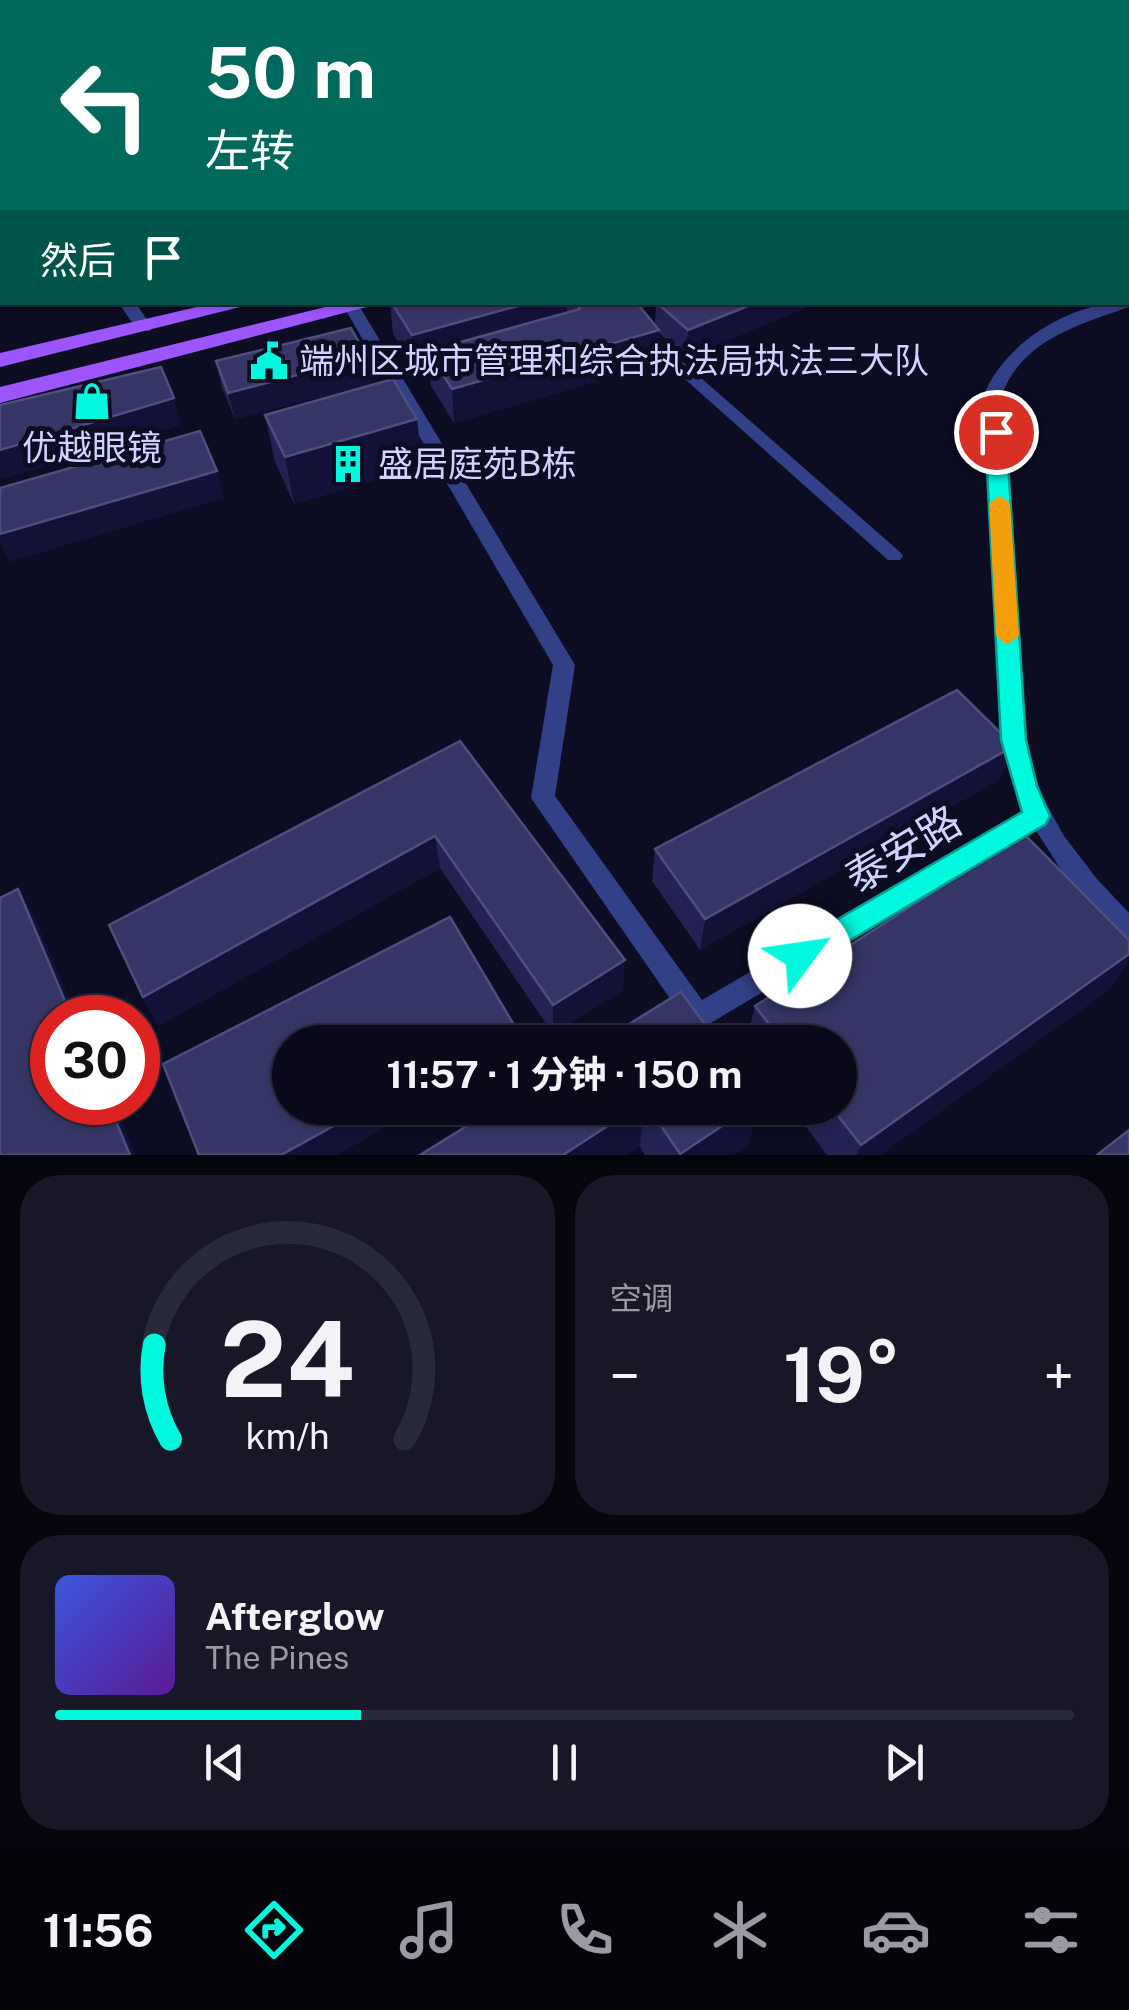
<!DOCTYPE html>
<html lang="zh">
<meta charset="utf-8">
<style>
body{margin:0;font-family:"Public Sans","Noto Sans SC",sans-serif;background:#171727;color:#f1f3f6;height:100vh;display:flex;flex-direction:column;font-size:38px;white-space:nowrap}
*{box-sizing:border-box;margin:0}
p{font-size:32px;color:#999aa2}
.icon{flex:none;width:55px;height:55px;fill:none;stroke:currentColor;stroke-width:2;stroke-linecap:round;stroke-linejoin:round}
.map{position:relative;height:1155px;overflow:hidden}
.sheet{display:flex;flex-direction:column;gap:20px;padding:20px;background:#05050e;flex:1}
.sheet>*{flex:none}
.banner{position:absolute;left:0px;top:0px;width:1130px;height:305px;box-shadow:0 2px 8px #0004,0 0 0 2px #292a39;background:#00695c;color:#fff;overflow:hidden}
.speed{position:absolute;left:30px;top:995px;display:flex;gap:20px;font-size:50px;font-weight:700;text-align:center}
.speed>*{display:grid;place-content:center;width:130px;height:130px;border-radius:50%;background:#09091a;box-shadow:0 2px 8px #0004,0 0 0 2px #292a39;line-height:1}
.speed .limit{border:15px solid #d22;background:#fff;color:#111}
.pin{position:absolute;display:grid;place-items:center;width:85px;height:85px;color:#fff;margin:-42px;border:5px solid #fff;border-radius:50%;box-shadow:0 2px 10px #0007}
.me{position:absolute;width:110px;margin:-55px;rotate:59deg;stroke-linejoin:round;filter:drop-shadow(0 0 8px #0008)}
.turn{display:flex;align-items:center;gap:35px;height:210px;padding:0 40px;font-size:45px}
.turn .icon{width:130px;height:130px;stroke-width:2.5}
.turn b{display:block;font-size:70px;line-height:85px}
.then{display:flex;align-items:center;height:95px;padding:0 40px;background:#0003;gap:20px;font-size:38px}
.big{font-size:75px;font-weight:700;line-height:1.1}
.sheet .widget{flex:1;display:flex;flex-direction:column;justify-content:center;gap:15px;min-width:0;padding:0 35px;border-radius:40px;background:#171727}
.sheet .dial{align-items:center;gap:0}
.dial svg{height:260px;overflow:visible;fill:none;stroke:#292a39;stroke-width:7;stroke-linecap:round;text-anchor:middle}
.dial text{fill:#f1f3f6;stroke:none}
.song{display:flex;align-items:center;gap:30px}
.cover{width:120px;height:120px;border-radius:15px;background:linear-gradient(135deg,hsl(230 70% 55%),hsl(270 70% 35%))}
.played{height:10px;border-radius:5px;background:linear-gradient(90deg,#00f9de 30%,#292a39 30%)}
.keys{display:flex;justify-content:space-around;direction:ltr}
.heat{display:flex;justify-content:space-between;align-items:center;font-size:55px;direction:ltr}
.sheet .tiles{flex:1;display:grid;gap:20px;grid-template-columns:1fr 1fr}
.widget:last-child{grid-column:span 2}
.trip{position:absolute;left:272px;top:1025px;width:585px;height:100px;border-radius:50px;background:#09091a;box-shadow:0 2px 8px #0004,0 0 0 2px #292a39;font-weight:700;line-height:100px;text-align:center}
.dock{display:flex;height:160px;justify-content:space-around;align-items:center;background:#04040a;color:#999aa2}
.dock .icon{width:70px;height:70px}
.dock .current{color:#00f9de}
.dock b{font-size:45px;color:#f1f3f6}
.map>svg:first-child{display:block}
.lines{fill:none;stroke-linecap:round;stroke-linejoin:round}
.service{fill:#324187;fill-rule:evenodd}
.minor{fill:#324187;fill-rule:evenodd}
.secondary{fill:#6581ff;fill-rule:evenodd}
.primary{fill:#9c55ff;fill-rule:evenodd}
.wall{fill:#232353}
.shaded-wall{fill:#121238}
.building{fill:#353665;stroke:#4d4f7e;stroke-width:2.5}
.route{fill:#00f9de;stroke:#00a290;stroke-width:2.5}
.slow{fill:#f59e0b}
.labels{text-anchor:middle;stroke-width:10;stroke-linejoin:round;paint-order:stroke}
.poi-label{font-size:35px;fill:#ced3ff;stroke:#0c0c23;text-anchor:start}
.near-street-label{font-size:42px;fill:#ced3ff;stroke:#0c0c23}
</style>
<div class="map">
<svg width="1129" height="1155" viewBox="0 0 1129 1155">
<rect width="100%" height="100%" fill="#0c0c23"/>
<g class="lines">
<g class="service">
<path d="M286,0H298L299,2H288Z"/>
<path d="M609,302H624L669,350L900,552L903,556L900,560H888L659,356Z"/>
</g>
<g class="minor">
<rect x="0" y="137" width="2" height="11"/>
<path d="M1129,297V307C1078,325 1023,340 1002,394L1024,740L1042,796L1064,836L1097,879L1129,913V941L1120,938L1063,873L1035,829L679,1042H642L646,1033L680,1013L531,798L553,665L345,309L353,304L361,309L575,665L555,796L702,1000L1026,810L1002,740L984,394C1006,342 1071,302 1128,302Z"/>
<path d="M118,302H135L152,327L150,331H138Z"/>
</g>
<g class="secondary">
<path d="M1129,42V52H1128V43Z"/>
<rect x="1128" y="102" width="1" height="9"/>
<rect x="1128" y="143" width="1" height="9"/>
</g>
<g class="primary">
<path d="M947,0H966L967,2H949Z"/>
<rect x="1128" y="35" width="1" height="10"/>
<path d="M218,302H260L0,367V353Z"/>
<path d="M346,302H386L0,403V387Z"/>
</g>
</g>
<g class="wall">
<rect x="522" y="0" width="140" height="2"/>
<path d="M390,302H636L655,324L656,303L643,308L637,302H820L686,357L659,333L657,364L454,423L431,386L429,365L415,369L393,334Z"/>
<path d="M367,357L371,384L235,419L222,388L216,361Z"/>
<path d="M265,415L417,419L422,466L294,504L275,462Z"/>
<path d="M460,741L623,990L553,1034L440,868L158,1026L143,997Z"/>
<path d="M1000,779L700,950L652,881L655,849Z"/>
<path d="M1110,989L880,1155H827L792,1108H840V1042H746L755,1006Z"/>
<path d="M496,1108H758L748,1145L733,1155H645L640,1146L627,1155H420Z"/>
</g>
<g class="shaded-wall">
<path d="M0,0H116L117,2H2V32H0Z"/>
<path d="M189,0H291V2H178Z"/>
<path d="M642,0H662V2H630Z"/>
<rect x="0" y="260" width="2" height="28"/>
<path d="M532,302H567V327L428,351L429,365L415,369L412,335Z"/>
<path d="M644,302H658L643,308Z"/>
<path d="M758,302H820L686,357L688,330Z"/>
<path d="M659,330L657,364L454,423L452,389Z"/>
<path d="M367,357L371,384L235,419L228,393Z"/>
<path d="M174,398L181,425L0,480V450Z"/>
<path d="M417,419L422,466L294,504L285,457Z"/>
<path d="M217,471L224,498L9,562L0,541V534Z"/>
<path d="M1014,746L1000,779L700,950L705,919Z"/>
<path d="M435,836L440,868L158,1026L143,997Z"/>
<path d="M18,889L36,920L77,1018H72Z"/>
<path d="M1129,954V961L1110,989L880,1155H857L861,1145Z"/>
<path d="M625,960L623,990L553,1034V1005Z"/>
<path d="M514,1025L515,1042H482Z"/>
<path d="M108,1102H113L136,1155H130Z"/>
<path d="M366,1108H420L337,1155H281Z"/>
<path d="M635,1108H644L640,1146L627,1155H563Z"/>
<path d="M749,1108H758L748,1145L733,1155H680Z"/>
</g>
<g class="building">
<path d="M117,0H189L178,2H119Z"/>
<path d="M531,0H592L595,2H534Z"/>
<path d="M615,0H642L630,2H618Z"/>
<path d="M710,0H921L923,2H714Z"/>
<path d="M0,22H2V40L0,37Z"/>
<path d="M0,162L2,165V260H0Z"/>
<path d="M391,302H532L412,335Z"/>
<path d="M575,302H636L659,330L452,389L428,351L580,309Z"/>
<path d="M656,302H758L688,330Z"/>
<path d="M351,328L367,357L228,393L216,361Z"/>
<path d="M161,367L174,398L0,450V405Z"/>
<path d="M393,379L417,419L285,457L265,415Z"/>
<path d="M200,431L217,471L0,534V488Z"/>
<path d="M957,690L1014,746L705,919L655,849Z"/>
<path d="M460,741L625,960L553,1005L435,836L143,997L109,925Z"/>
<path d="M1024,834L1129,940V954L861,1145L832,1108H840V1042H783L755,1006Z"/>
<path d="M18,889L72,1018H52V1102H108L130,1155H0V898Z"/>
<path d="M450,917L514,1025L482,1042H290V1108H366L281,1155H199L163,1064Z"/>
<path d="M681,992L718,1042H600Z"/>
<path d="M496,1108H635L563,1155H420Z"/>
<path d="M649,1108H749L680,1154Z"/>
<path d="M1129,1130V1155H1097Z"/>
</g>
<path class="route" d="M996,426L1006,432L1026,740L1037,786L1050,816L1046,824L800,970L790,966L785,956L790,947L1022,812L1001,740L985,432Z"/>
<path class="slow" d="M1000,496L1010,503L1019,636L1007,645L996,636L989,503Z"/>
<defs>
<g id="civic-bare" transform="scale(3)"><path d="M-.6-6.5H3V-4.5H.6V-3L4-1V1h2V6H-6V1h2V-1L-.6-3ZM-1.2 2.5V6h2.4V2.5Z" fill="#00f9de" stroke="#0c0c23" stroke-width="2.5" paint-order="stroke"/></g>
<g id="shop-bare" transform="scale(3)"><path d="M-5-2.5h2.3a2.7 3.5 0 0 1 5.4 0H5L5.5 6h-11ZM-1.5-2.5h3a1.5 2.3 0 0 0-3 0Z" fill="#00f9de" stroke="#0c0c23" stroke-width="2.5" paint-order="stroke"/></g>
<g id="building-bare" transform="scale(3)"><path d="M-4-6H4V6H1V3H-1V6H-4ZM-2.5-4.3h1.7v1.8h-1.7ZM.8-4.3h1.7v1.8H.8ZM-2.5-1h1.7V.8h-1.7ZM.8-1h1.7V.8H.8Z" fill="#00f9de" stroke="#0c0c23" stroke-width="2.5" paint-order="stroke"/></g>
</defs>
<g fill-rule="evenodd">
<use href="#civic-bare" x="269" y="361"/>
<use href="#shop-bare" x="92" y="401"/>
<use href="#building-bare" x="348" y="464"/>
</g>
<g class="labels">
<g class="poi-label">
<text x="299" y="373">端州区城市管理和综合执法局执法三大队</text>
<text x="92" y="460" text-anchor="middle">优越眼镜</text>
<text x="378" y="476">盛居庭苑B栋</text>
</g>
<g class="near-street-label">
<text transform="translate(903 849) rotate(-31)" y="15">泰安路</text>
</g>
</g>
</svg>
<div class="speed"><div class="limit">30</div></div>
<div class="pin" style="left:996px;top:432px;background:#d93025"><svg class="icon" aria-label="arrive" viewBox="0 0 24 24"><path d="M6 21V4h12l-3 4 3 4H6"/></svg></div>
<svg class="me" style="left:800px;top:956px" viewBox="-20 -20 40 40"><circle r="19" fill="#fff"/><path d="M0-13L10 11 0 6-10 11z" fill="#00f9de"/></svg>
<div class="trip">11:57 · 1 分钟 · 150 m</div>
<div class="banner">
<div class="turn"><svg class="icon" aria-label="left" viewBox="0 0 24 24"><path d="M17 20v-9H6M10 6l-5 5 5 5"/></svg><div><b>50 m</b>左转</div></div>
<div class="then">然后<svg class="icon" aria-label="arrive" viewBox="0 0 24 24"><path d="M6 21V4h12l-3 4 3 4H6"/></svg></div>
</div>
</div>
<section class="sheet">
<div class="tiles">
<div class="widget dial"><svg viewBox="0 0 100 80">
<path d="M14 69A42 42 0 1 1 86 69"/>
<path d="M14 69A42 42 0 0 1 9 40" stroke="#00f9de"/>
<text x="50" y="56" font-size="32" font-weight="700">24</text>
<text x="50" y="72" font-size="11">km/h</text>
</svg></div>
<div class="widget"><p>空调</p>
<div class="heat"><a>−</a><b class="big">19°</b><a>+</a></div>
</div>
<div class="widget">
<div class="song"><i class="cover"></i><div><b>Afterglow</b><p>The Pines</p></div></div>
<div class="played"></div>
<div class="keys"><svg class="icon" aria-label="previous" viewBox="0 0 24 24"><path d="M18 5L8 12l10 7zM5 5v14"/></svg><svg class="icon" aria-label="pause" viewBox="0 0 24 24"><path d="M8 5v14M16 5v14"/></svg><svg class="icon" aria-label="next" viewBox="0 0 24 24"><path d="M6 5l10 7-10 7zM19 5v14"/></svg></div>
</div>
</div>
</section>
<nav class="dock">
<b>11:56</b>
<svg class="icon current" aria-label="directions" viewBox="0 0 24 24"><path d="M12 3l9 9-9 9-9-9zM9 14v-3h6M13 9l2 2-2 2"/></svg>
<svg class="icon" aria-label="music" viewBox="0 0 24 24"><path d="M9 18V5l10-2v13"/><circle cx="6" cy="18" r="3"/><circle cx="16" cy="16" r="3"/></svg>
<svg class="icon" aria-label="phone" viewBox="0 0 24 24"><path d="M5 4h4l2 5-3 2q2 4 5 5l2-3 5 2v4C11 20 4 13 5 4z"/></svg>
<svg class="icon" aria-label="climate" viewBox="0 0 24 24"><path d="M12 3v18M4 7l16 10M4 17L20 7"/></svg>
<svg class="icon" aria-label="car" viewBox="0 0 24 24"><path d="M5 17H2v-5l4-1 3-4h7l3 4 3 1v5h-3M9 17h6M6 11h13"/><circle cx="7" cy="17" r="2"/><circle cx="17" cy="17" r="2"/></svg>
<svg class="icon" aria-label="filters" viewBox="0 0 24 24"><path d="M4 7h16M4 17h16"/><circle cx="9" cy="7" r="2"/><circle cx="15" cy="17" r="2"/></svg>
</nav>
